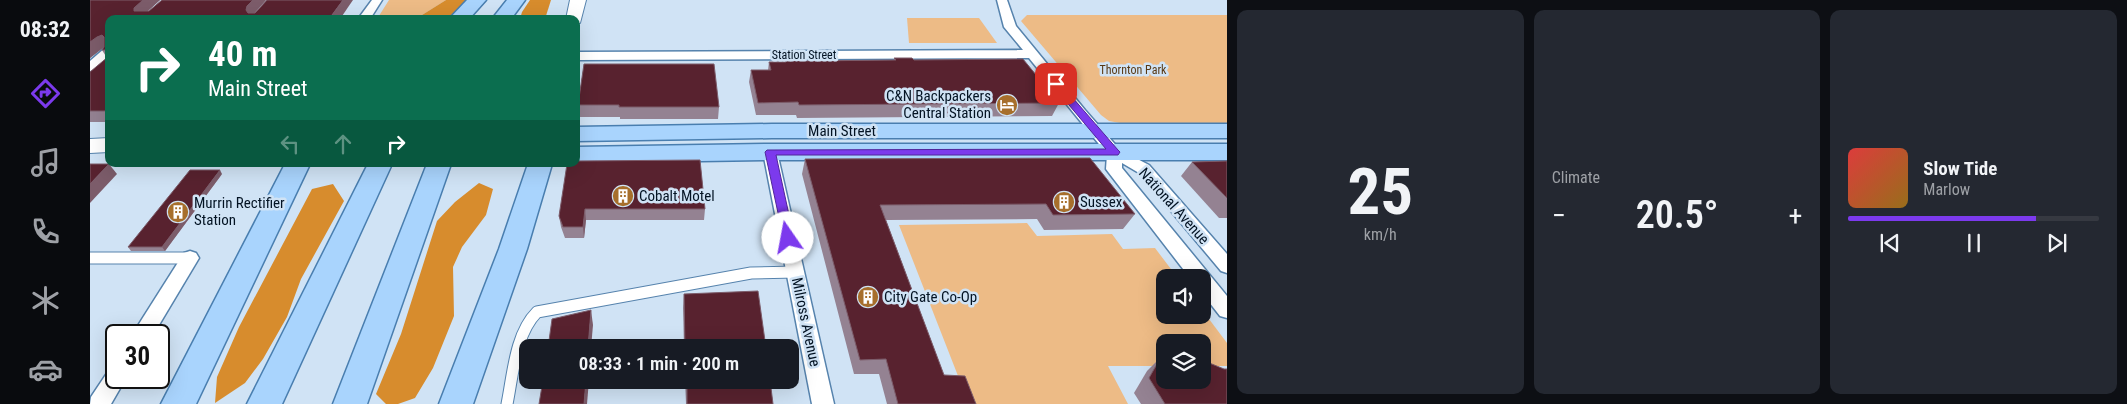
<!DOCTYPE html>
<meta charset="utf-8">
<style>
body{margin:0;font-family:"Roboto Condensed",sans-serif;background:#242831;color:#f1f3f6;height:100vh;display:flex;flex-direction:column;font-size:19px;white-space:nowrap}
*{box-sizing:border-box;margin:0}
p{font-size:16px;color:#9ea1a6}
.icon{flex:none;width:28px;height:28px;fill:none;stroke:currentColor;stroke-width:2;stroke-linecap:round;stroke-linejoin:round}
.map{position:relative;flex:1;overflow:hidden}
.panel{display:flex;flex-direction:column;gap:10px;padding:10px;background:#0d0f14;width:900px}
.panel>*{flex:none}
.top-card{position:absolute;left:15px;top:15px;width:475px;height:152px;border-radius:10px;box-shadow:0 5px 20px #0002;background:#0b6e4f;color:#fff;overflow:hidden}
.fabs{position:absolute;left:1066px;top:269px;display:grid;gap:10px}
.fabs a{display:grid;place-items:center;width:55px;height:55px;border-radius:10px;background:#171b24;box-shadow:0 5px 20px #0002;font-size:25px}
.speed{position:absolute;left:15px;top:324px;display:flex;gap:10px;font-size:25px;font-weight:700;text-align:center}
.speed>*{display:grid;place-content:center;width:65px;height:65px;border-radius:50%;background:#171b24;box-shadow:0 5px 20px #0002;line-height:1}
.speed .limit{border:2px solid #111;border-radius:8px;background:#fff;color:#111}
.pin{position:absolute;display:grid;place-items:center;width:42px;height:42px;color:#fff;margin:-21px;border-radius:10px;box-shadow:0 2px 8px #0006}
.me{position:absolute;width:55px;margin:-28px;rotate:348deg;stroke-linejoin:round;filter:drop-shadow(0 0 4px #0008)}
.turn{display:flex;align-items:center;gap:18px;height:105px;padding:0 20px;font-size:22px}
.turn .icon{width:65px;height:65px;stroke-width:2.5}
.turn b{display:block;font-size:35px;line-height:42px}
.lanes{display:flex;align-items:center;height:48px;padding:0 20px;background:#0003;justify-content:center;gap:25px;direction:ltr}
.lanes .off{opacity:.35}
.big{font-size:38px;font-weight:600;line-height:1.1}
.panel .widget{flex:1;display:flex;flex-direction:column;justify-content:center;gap:8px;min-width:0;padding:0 18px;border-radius:10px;background:#242831}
.panel .dial{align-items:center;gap:0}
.dial b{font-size:65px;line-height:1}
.song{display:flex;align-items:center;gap:15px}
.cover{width:60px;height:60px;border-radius:8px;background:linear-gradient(135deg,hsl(0 70% 55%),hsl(40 70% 35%))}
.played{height:5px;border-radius:2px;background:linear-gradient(90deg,#7c3aed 75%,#363941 75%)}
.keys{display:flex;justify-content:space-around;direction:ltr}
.heat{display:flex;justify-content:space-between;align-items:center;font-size:28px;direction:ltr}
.panel .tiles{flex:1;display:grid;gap:10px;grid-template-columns:repeat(3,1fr)}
.trip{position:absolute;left:429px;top:339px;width:280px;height:50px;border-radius:10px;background:#171b24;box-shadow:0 5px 20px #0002;font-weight:600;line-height:50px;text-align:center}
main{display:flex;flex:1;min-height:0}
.menu{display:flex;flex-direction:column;width:90px;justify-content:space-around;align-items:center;background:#090b0e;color:#9ea1a6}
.menu .icon{width:35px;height:35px}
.menu .current{color:#7c3aed}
.menu b{font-size:22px;color:#f1f3f6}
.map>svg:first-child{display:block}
.green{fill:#edbb86}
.forest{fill:#d78c2d}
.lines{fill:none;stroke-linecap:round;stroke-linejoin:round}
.service-casing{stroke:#5683ad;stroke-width:13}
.minor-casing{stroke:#5683ad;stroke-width:3}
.secondary-casing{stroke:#5683ad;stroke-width:2}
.primary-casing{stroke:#497eaf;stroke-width:3}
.service{stroke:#fff;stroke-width:11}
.minor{fill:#fff;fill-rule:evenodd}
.secondary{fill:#fff;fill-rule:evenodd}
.primary{fill:#a9d4fd;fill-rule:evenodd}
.wall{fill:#948292}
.shaded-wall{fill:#7c5c6a}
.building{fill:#58222f;stroke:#7c5c6a}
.route{fill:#7c3aed;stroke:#51269a}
.labels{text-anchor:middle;stroke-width:5;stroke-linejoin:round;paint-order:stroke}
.far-street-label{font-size:12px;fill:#031323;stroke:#d0e3f5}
.far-park-label{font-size:12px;fill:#583915;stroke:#d0e3f5}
.poi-label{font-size:15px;fill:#031323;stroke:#d0e3f5;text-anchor:start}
.street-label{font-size:15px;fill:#031323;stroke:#d0e3f5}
</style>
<main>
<nav class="menu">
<b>08:32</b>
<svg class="icon current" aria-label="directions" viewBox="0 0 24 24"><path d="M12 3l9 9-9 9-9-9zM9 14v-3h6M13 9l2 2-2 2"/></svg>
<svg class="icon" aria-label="music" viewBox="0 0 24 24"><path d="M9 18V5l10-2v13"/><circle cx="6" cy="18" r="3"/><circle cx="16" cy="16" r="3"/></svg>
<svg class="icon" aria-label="phone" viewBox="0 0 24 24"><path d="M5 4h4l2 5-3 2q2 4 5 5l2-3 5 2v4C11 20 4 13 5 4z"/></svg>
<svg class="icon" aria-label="climate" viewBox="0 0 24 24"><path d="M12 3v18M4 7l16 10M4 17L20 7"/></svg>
<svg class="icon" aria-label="car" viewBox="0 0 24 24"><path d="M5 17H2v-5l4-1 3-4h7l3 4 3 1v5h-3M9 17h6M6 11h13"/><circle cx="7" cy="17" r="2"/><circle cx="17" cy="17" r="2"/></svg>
</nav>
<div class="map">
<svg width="1137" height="404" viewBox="0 0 1137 404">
<rect width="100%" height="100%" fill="#d0e3f5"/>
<g class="green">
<path d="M299,0H356L332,15L331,19H287Z"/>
<path d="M937,15H1137V123H1030L1019,121L1011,115L931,21Z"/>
<path d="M817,18H889L907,43H819Z"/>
<path d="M937,223L947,236L1022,234L1033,249L1065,248L1087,277L1075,278V315H1112L1113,311L1137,343V366H1113L1112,342H1075V366H1018L1038,404H879L809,225Z"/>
</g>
<g class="forest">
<path d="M356,0H378L359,19H331L332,15Z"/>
<path d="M440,0H461L455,19H430L432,12Z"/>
<path d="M389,183L403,189L396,215L372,247L363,267L364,316L343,368L325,398L308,404H296L286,394L311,334L347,221L365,202Z"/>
<path d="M243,184L254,201L211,279L197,317L173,359L155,383L125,403L127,377L149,327L222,189Z"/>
</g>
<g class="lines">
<g class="service-casing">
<g id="service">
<path d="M0,258H100"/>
<path d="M417,404C423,375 425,334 447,312L661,273L706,272"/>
</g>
</g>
<g class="minor-casing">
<g id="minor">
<path d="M282,0H292L280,19H268Z"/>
<path d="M907,0H917L926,26L995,110L1030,150L1059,165L1137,254V273L1131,271L1049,173L1032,163V168L1137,296V318L1130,316L1112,293V278H1100L1019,173L1016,169L1017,154L939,58L486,60V52L933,50L914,27Z"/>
<path d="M19,47V57L4,70L0,71V61L15,48Z"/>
<path d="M680,147L685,149L687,152L744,404H722L673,152L675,149Z"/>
<path d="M100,251L106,253L109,258L63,335H42L94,253Z"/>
<path d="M26,368V378H36L21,404H0L1,397L19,370Z"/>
</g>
</g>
<g class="secondary-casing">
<g id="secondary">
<path d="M480,0H496L490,23H486V19H476Z"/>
<path d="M19,138V152L0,153V139Z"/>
</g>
</g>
<g class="primary-casing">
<g id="primary">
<path d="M377,0H396L379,19H359Z"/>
<path d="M417,0H435L421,19H402Z"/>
<path d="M682,124H1137V138H682L486,141V127Z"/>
<path d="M680,144H1137V160H680L486,163V147Z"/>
<path d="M195,164H220L106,404H71Z"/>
<path d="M278,164H302L192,404H157Z"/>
<path d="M337,164H361L277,404H243Z"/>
<path d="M438,164H462L437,249L383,404H349L409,249Z"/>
</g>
</g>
<use href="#service" class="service"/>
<use href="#minor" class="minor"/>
<use href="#secondary" class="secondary"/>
<use href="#primary" class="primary"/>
</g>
<g class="wall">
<path d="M0,0H70L58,11H59L72,0H176L164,13L250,19H19V122H0V72L17,58L12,50L14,47L0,58Z"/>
<path d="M804,58L824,60L969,103L962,116L707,118L706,115H666L659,82L661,70H678L679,62H695V59L715,61L804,60Z"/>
<path d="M494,64L629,107L628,119H530V117H489L488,105Z"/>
<path d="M715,159L1045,214L1033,229L954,230L947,219L796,220L854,375L886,404H797L789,374H764L712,174Z"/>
<path d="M610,160L615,209L614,220H496L494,238H475L471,227L469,216Z"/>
<path d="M1137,161V218H1129L1091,176L1102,162Z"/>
<path d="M132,174L75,251H41L38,247Z"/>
<path d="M594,294L676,348H594L593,308Z"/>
<path d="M1071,357L1134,369L1137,404H1051L1044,393L1057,371Z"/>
<path d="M595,380H680L683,404H596Z"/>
</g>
<g class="shaded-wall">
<path d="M53,0H70L50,18L44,11V8Z"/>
<path d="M163,0H176L162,16L161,19L156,10L157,6Z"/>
<path d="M253,0H263L250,19H239Z"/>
<path d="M12,35L19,45L14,47L0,58V42L7,37Z"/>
<path d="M19,164L27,174L0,203V184Z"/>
<path d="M130,170L132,174L75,251L72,247Z"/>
<path d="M495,209L496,220L494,238L493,227Z"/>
<path d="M501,310L503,325L501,348H498Z"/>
<path d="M496,380H499L497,404H494Z"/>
</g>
<g class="building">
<path d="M0,0H53L44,8V11H59L72,0H163L157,6L156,10L158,13H165L177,0H253L239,19H19V50H12L14,47V37L12,35L7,37L0,42Z"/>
<path d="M19,56V111H0V72Z"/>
<path d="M804,58H822L824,60L933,59L969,103L709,105L708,102L668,103L661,70H681L679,62H696L695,59H714L715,61L806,60Z"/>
<path d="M494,64H624L629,107H529V105H488Z"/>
<path d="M1000,158L1045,214L963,215L956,204L790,205L854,375L875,376L886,404H808L796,359L770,360L715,159Z"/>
<path d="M610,160L615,209H495L493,227H473L469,216L477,164H486V161Z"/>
<path d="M1137,161V198L1102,162Z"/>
<path d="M0,164H19L0,184Z"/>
<path d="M100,170H130L72,247H38Z"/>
<path d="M668,291L676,348H595L594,294Z"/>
<path d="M501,310L498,348H458L462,319Z"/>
<path d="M1071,357H1075V380H1112V360L1134,369H1137V404H1075L1059,378Z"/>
<path d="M453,380H496L494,404H449Z"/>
<path d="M597,380H680L683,404H597Z"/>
</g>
<path class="route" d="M966,81L969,82L1028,150L1030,152L1028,155H686L704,238L698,242L694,241L675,152L677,150L1016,149L963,86L962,84Z"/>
<defs>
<g id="hotel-disc" transform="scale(1.125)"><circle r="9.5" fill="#a76f2c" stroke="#d0e3f5"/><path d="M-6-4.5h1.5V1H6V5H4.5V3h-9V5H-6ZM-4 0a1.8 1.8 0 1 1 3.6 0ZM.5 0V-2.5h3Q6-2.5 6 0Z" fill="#fff"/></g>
<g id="building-disc" transform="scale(1.125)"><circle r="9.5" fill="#a76f2c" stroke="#d0e3f5"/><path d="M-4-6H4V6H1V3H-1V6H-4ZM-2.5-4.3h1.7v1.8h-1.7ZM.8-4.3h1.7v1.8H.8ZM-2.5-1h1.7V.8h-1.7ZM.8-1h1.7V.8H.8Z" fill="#fff"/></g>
</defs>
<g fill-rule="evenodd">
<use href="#hotel-disc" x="917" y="105"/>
<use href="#building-disc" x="533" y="196"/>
<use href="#building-disc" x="974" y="202"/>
<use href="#building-disc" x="88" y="212"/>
<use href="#building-disc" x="778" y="297"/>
</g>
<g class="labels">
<g class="far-street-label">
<text x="714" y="59">Station Street</text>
</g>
<g class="far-park-label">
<text x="1043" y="74">Thornton Park</text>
</g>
<g class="poi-label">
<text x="901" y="101" text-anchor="end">C&amp;N Backpackers<tspan x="901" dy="17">Central Station</tspan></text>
<text x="549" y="201">Cobalt Motel</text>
<text x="990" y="207">Sussex</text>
<text x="104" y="208">Murrin Rectifier<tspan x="104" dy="17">Station</tspan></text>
<text x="794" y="302">City Gate Co-Op</text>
</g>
<g class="street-label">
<text x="752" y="136">Main Street</text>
<text transform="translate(1084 206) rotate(48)" y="5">National Avenue</text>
<text transform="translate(716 322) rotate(78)" y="5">Milross Avenue</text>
</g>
</g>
</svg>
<div class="fabs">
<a><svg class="icon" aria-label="sound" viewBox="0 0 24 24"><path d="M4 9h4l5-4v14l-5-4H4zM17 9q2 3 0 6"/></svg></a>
<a><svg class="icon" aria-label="layers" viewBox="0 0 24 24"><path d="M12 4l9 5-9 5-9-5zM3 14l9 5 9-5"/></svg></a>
</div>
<div class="speed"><div class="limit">30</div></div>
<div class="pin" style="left:966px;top:84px;background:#d93025"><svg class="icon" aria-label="arrive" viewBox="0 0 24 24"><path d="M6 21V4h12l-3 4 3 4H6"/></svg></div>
<svg class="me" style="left:698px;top:238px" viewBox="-20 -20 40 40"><circle r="19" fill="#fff"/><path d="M0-13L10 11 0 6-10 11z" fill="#7c3aed"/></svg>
<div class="trip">08:33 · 1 min · 200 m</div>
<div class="top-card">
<div class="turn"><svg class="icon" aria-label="right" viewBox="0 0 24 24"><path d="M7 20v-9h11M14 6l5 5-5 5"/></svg><div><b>40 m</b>Main Street</div></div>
<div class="lanes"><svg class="icon off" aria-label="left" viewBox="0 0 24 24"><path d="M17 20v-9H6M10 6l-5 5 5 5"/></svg><svg class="icon off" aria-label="ahead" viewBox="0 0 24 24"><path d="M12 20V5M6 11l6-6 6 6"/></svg><svg class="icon" aria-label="right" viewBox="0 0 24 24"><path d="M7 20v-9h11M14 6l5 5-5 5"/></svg></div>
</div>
</div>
<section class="panel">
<div class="tiles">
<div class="widget dial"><b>25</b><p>km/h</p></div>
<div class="widget"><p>Climate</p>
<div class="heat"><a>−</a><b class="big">20.5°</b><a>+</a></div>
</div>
<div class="widget">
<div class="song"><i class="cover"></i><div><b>Slow Tide</b><p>Marlow</p></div></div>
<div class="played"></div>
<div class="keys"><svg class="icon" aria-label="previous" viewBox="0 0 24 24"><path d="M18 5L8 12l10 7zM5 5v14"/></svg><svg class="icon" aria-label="pause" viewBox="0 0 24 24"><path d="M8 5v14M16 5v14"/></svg><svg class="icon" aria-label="next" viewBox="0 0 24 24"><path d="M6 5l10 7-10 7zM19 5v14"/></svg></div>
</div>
</div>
</section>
</main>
